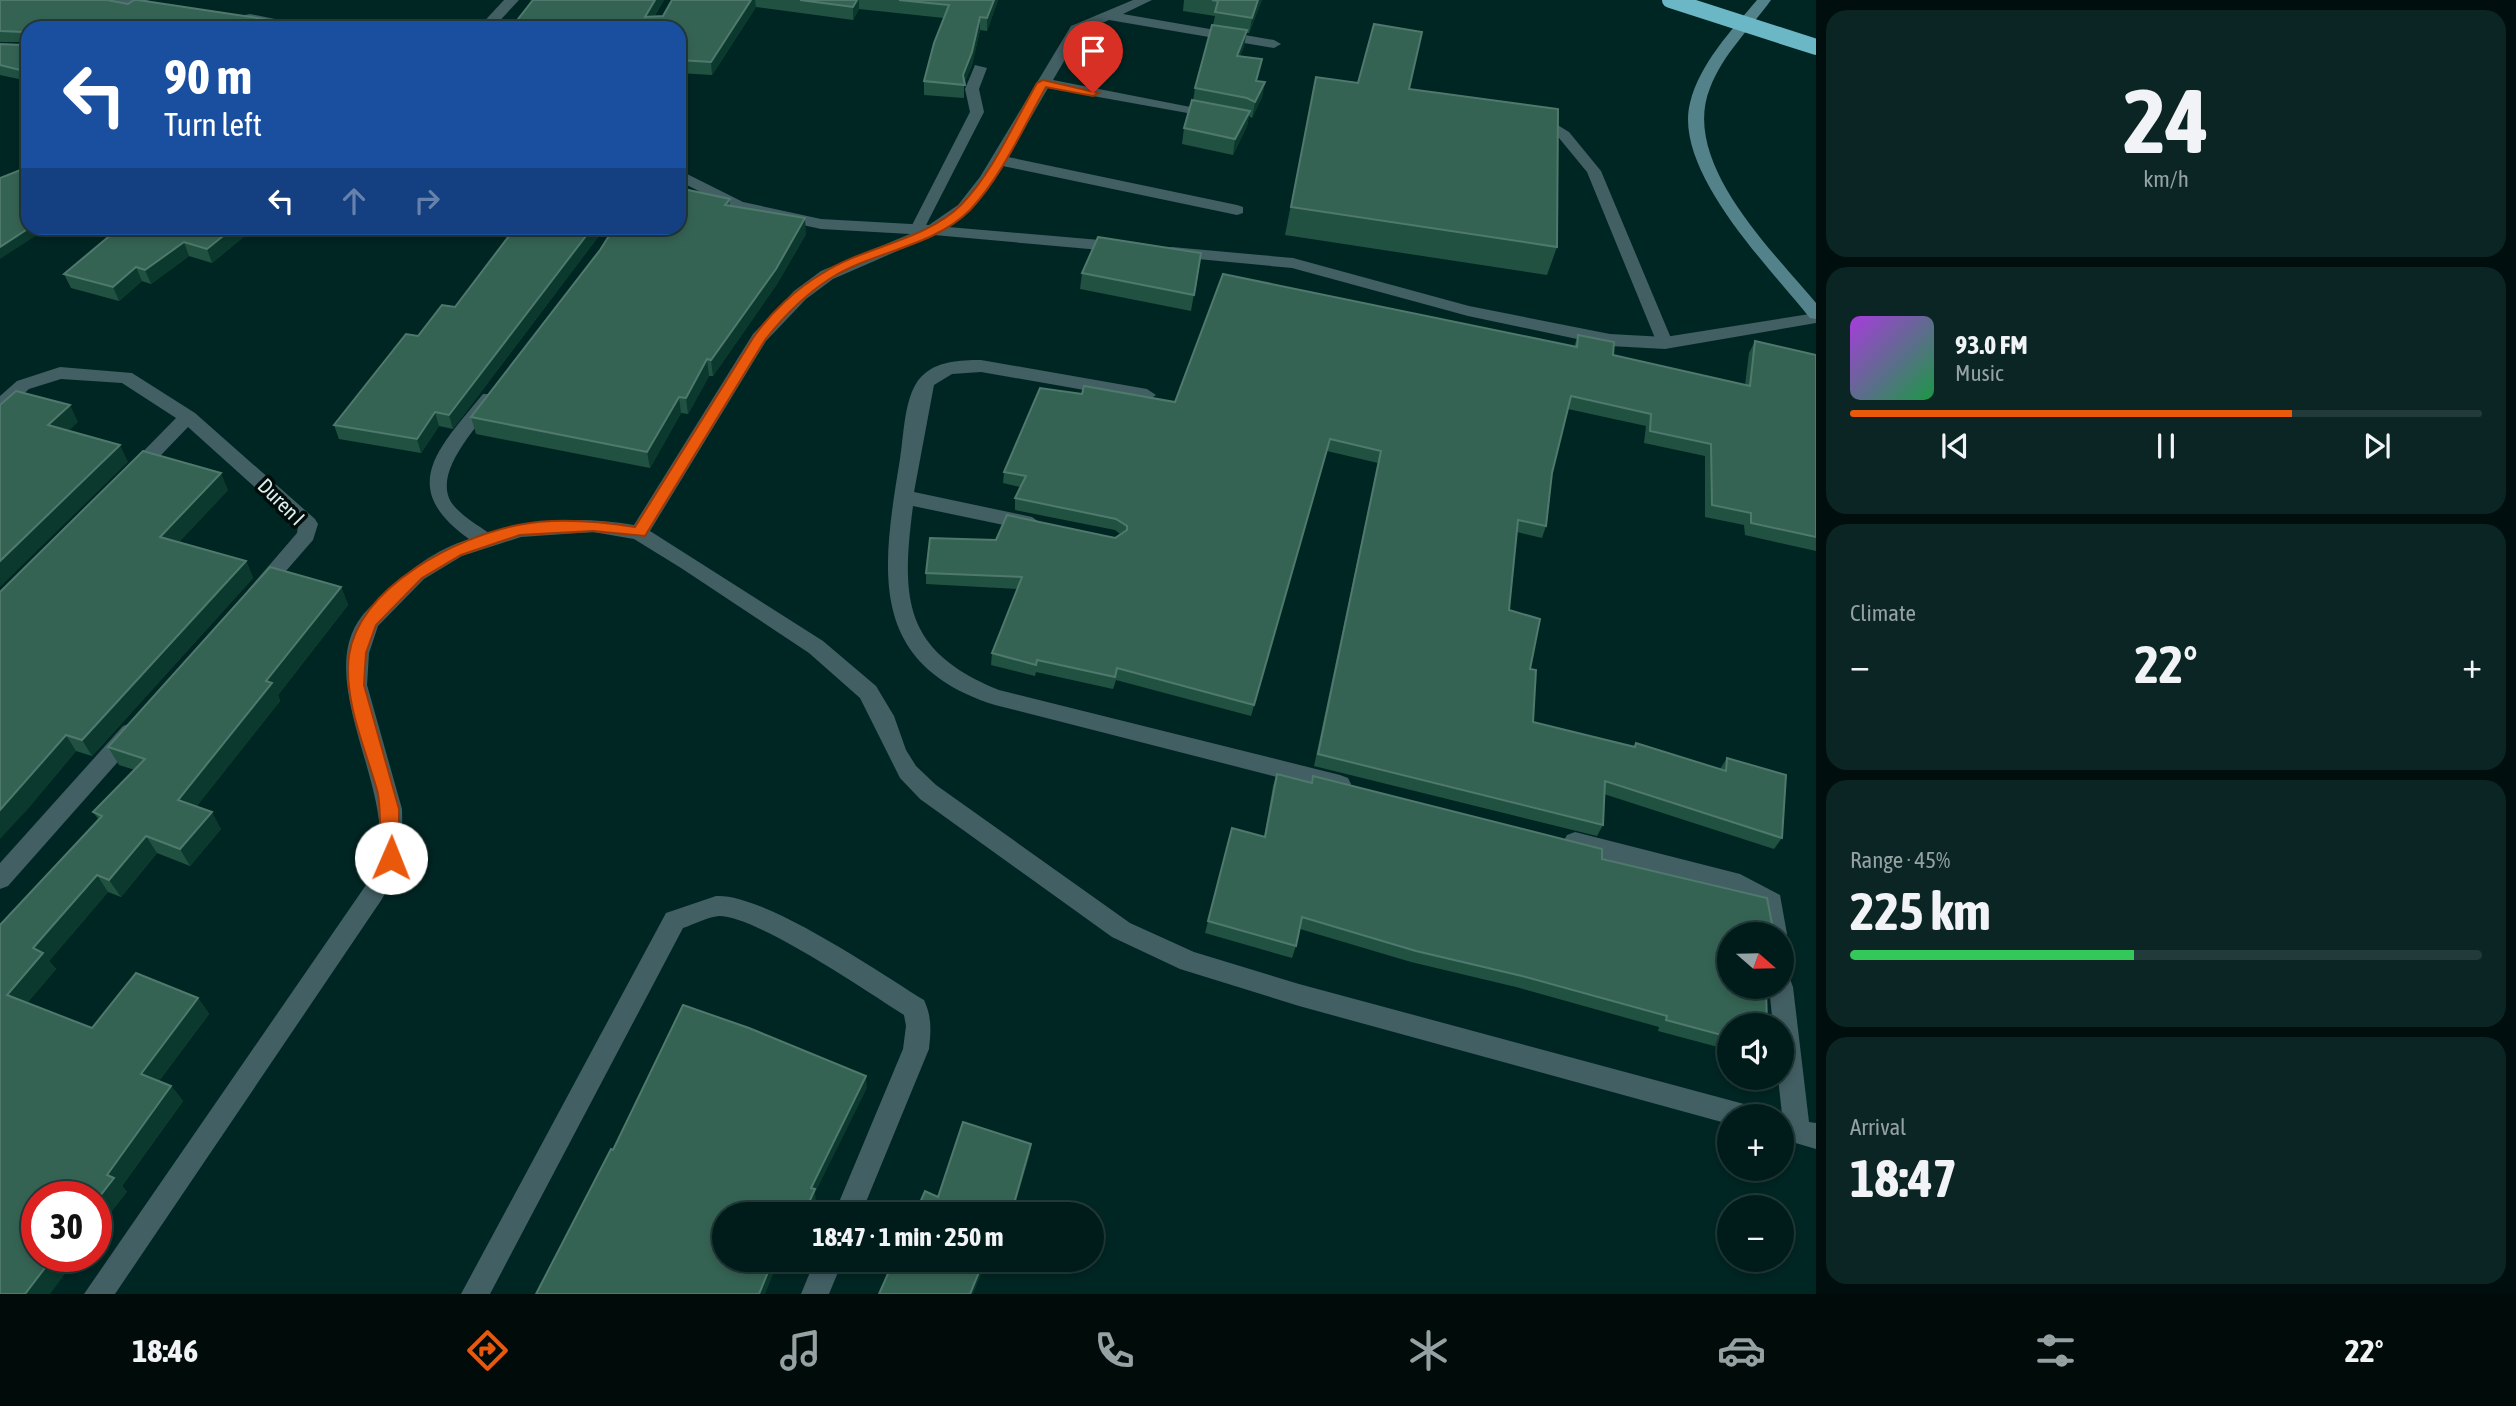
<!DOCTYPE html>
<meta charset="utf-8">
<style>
body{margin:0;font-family:"Asap Condensed",sans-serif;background:#0a2523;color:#f1f3f6;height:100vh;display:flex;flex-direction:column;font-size:26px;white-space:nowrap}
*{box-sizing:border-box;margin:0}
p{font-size:23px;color:#95a1a2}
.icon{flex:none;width:38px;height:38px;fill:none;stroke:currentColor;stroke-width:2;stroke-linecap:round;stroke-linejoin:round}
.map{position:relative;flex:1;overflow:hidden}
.sheet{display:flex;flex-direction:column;gap:10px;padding:10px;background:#000f0e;width:700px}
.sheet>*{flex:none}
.guide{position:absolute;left:21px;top:21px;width:665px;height:214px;border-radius:21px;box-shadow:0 4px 10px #0003,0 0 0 2px #223a39;background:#1a4fa0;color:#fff;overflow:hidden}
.needle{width:46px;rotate:110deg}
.tools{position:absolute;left:1717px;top:922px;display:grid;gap:14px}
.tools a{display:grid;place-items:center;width:77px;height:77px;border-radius:50%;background:#001c1a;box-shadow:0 4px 10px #0003,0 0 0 2px #223a39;font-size:35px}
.speed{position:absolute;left:21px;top:1181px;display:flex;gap:14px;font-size:35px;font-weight:700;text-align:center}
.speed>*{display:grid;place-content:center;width:91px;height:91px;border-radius:50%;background:#001c1a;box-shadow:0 4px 10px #0003,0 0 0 2px #223a39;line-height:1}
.speed .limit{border:10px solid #d22;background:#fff;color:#111}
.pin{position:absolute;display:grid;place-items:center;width:60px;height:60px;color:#fff;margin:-72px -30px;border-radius:50% 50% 50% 0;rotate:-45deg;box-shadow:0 0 7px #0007}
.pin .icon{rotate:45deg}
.me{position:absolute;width:77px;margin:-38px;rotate:1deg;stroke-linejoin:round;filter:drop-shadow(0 0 5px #0008)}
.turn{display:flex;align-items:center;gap:24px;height:147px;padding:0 28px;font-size:32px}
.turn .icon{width:91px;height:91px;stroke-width:2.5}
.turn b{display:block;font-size:49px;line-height:60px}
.lanes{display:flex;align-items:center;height:66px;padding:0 28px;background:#0003;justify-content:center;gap:35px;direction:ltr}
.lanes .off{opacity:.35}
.big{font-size:52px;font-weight:700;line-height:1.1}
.sheet .tile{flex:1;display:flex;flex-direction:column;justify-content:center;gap:10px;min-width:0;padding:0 24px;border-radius:21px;background:#0a2523}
.sheet .dial{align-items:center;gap:0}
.dial b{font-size:91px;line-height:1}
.song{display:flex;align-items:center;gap:21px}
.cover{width:84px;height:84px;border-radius:10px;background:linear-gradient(135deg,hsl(280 70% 55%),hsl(140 70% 35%))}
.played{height:7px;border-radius:4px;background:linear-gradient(90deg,#ea580c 70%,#223a39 70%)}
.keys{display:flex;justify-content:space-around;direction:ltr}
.heat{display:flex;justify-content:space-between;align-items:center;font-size:38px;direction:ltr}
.charge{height:10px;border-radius:5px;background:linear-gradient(90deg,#34c759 45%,#223a39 0)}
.trip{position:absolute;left:712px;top:1202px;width:392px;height:70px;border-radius:35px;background:#001c1a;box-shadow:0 4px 10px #0003,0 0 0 2px #223a39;font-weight:700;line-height:70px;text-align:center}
.dock{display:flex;height:112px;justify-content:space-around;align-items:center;background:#000b0a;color:#95a1a2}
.dock .icon{width:49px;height:49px}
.dock .selected{color:#ea580c}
.dock b{font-size:32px;color:#f1f3f6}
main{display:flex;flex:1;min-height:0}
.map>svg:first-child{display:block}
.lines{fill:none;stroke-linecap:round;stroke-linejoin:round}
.lane{fill:#425f64;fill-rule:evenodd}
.street{fill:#425f64;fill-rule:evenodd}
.secondary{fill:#53828b;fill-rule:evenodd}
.highway-bridge{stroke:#6bb7c5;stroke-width:16}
.wall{fill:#215241}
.shaded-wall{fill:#0b392d}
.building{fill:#356353;stroke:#4f796c;stroke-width:2}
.route{fill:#ea580c;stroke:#983908;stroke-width:2}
.labels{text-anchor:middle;stroke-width:7;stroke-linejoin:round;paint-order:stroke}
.street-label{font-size:21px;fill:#dbf0ed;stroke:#010c0b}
</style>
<main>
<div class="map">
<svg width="1816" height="1294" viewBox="0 0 1816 1294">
<rect width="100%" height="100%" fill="#002623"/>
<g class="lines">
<g class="lane">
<path d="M975,65L987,68L979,89L984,112L924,229L917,233L912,232L910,229L970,112L965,89Z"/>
<path d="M1538,113L1569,132L1601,171L1673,343L1671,347L1665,348L1657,343L1587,172L1559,138L1533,120V114Z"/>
</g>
<g class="street">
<path d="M109,0H146L166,6C156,14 119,8 109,0Z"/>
<path d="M504,0H519L493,28H478Z"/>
<path d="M1133,0H1152L1123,14L1274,40L1281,44L1274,48L1109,20L1081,32L1053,80L1216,112L1223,116L1221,119L1048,88L1008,157L1237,205L1243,207V213L1237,215L1003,166L970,211L948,227L1123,242L1131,247L1123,252L934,235L833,279L806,299L766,341L650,531L823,641L876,686L894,716L906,750L916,766L936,785L1130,923L1194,952L1299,984L1744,1104L1753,1107L1757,1116H1729V1124L1299,1006L1180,969L1112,937L920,799L900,778L860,698L809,653L681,568L634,539L593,532L521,537L462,556L424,579L378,626L369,653L367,685L402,809L403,858L382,899L115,1294H84L366,885C370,876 378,865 379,856C391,783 314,677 362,616C368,608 377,601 385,594C410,569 435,550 469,539C396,487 439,448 483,394H495L498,398C482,422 432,470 451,502C460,515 476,524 489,533C537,518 585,517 634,525L753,334L794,291L821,271L910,234L821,229L738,211L679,181V170L743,202L821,219L929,225L958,205L980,177L1071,26Z"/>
<path d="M250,14L300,24L307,28H279L245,21V15Z"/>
<path d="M1172,247L1293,258L1469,306L1610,334L1665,337L1816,313V323L1665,349L1610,346L1468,316L1292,268L1166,256V248Z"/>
<path d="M981,360L1147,389L1156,395L1147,401L981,372L952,374L934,385L914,492L1032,517L1042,524L1032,531L913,506C901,599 903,651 999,690L1340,775L1348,778L1351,784L1348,790L1340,793L995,705C866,664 882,569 900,459C904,435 904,395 921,377C936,361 960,360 981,360Z"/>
<path d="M60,367L132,373L195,413L315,519L318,524L313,540L265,595H251L248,590L297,533L298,526L188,427L138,479L131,481L121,474L176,418L122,383L61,379L29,389L6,410L0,412V396L17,381Z"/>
<path d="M131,723L139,726L142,732L139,738L8,886L0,889V863L123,726Z"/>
<path d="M1575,832L1740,874L1780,895L1787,934L1784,941L1782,934H1763L1761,908L1734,893L1567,849L1563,842L1567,835Z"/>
<path d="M716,896C764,893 880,973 924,1000C932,1017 931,1031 929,1049L861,1214H834L903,1049L906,1026L904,1015C868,992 757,916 719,916C707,917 695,924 683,928L490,1294H461L666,913Z"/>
<path d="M1782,976L1790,979L1793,987L1809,1122L1816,1123V1149L1782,1139V1116H1777L1782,1114L1778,1078H1782V1026H1773L1769,987H1782Z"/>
<path d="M815,1260H843L829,1294H801Z"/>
</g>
<path class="secondary" d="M1757,0H1771C1750,29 1723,54 1710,88C1680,162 1772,250 1816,303V319L1810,318C1770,268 1673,171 1690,103C1700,63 1731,31 1757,0Z"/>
<path class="highway-bridge" d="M1670,0L1816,47"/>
</g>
<g class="wall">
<path d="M0,0L128,4L257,18L28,28V81L0,75V44L23,45L26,42H0Z"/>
<path d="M529,0H664L654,17L663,16L672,0H998L987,31L980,30L972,65L964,83V98L924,95V81L944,18L859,9L853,20L756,7L712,75L679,73V28Z"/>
<path d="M1184,0H1262L1249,33H1246L1244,46L1240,56L1257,81L1265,82L1262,97L1252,118L1249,116L1247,126L1233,155L1182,144L1184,128L1193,101L1195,88L1213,25L1215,16L1183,11Z"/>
<path d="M1316,77L1409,89L1557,247L1547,275L1285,235Z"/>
<path d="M730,199V205L806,234L777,284L713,376H709L688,414L681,413L650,468L476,434L471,417L600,250L679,228Z"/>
<path d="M119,228H245L247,234L212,263L189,256L151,284L142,281L119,301L71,288L64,274Z"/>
<path d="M601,233L453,429L439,426L421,453L339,439L334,425L418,336L455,307Z"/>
<path d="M1201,253L1191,311L1080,289L1082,273Z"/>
<path d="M1578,335L1613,355L1745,385L1749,353L1755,341L1816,355V551L1745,535L1744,525L1705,517V456L1644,443L1646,426L1568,409L1552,473L1546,526L1542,538L1517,532L1509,610L1530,669L1533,722L1633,747L1636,743L1720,769L1727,758L1782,838L1774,849L1604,794L1603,825L1597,836L1314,766L1378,463L1327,451L1251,716L1116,680L1113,689L1036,672L1035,676L991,665L992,653L1018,589L926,584V573L996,540L1115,538L1120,534L1115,530L1015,510V498L1020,487L1003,483L1004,472L1082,394L1175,402L1574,347Z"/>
<path d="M228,490L179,542L246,561L253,578L92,756L76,751L25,812L0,592Z"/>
<path d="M341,587L348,605L278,695L280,701L196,807L221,829L190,866L157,853L121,897L108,892L49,961L56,969L27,1003L92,1028L198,998L209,1014L159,1081L171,1086L183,1101L122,1186L127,1192L37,1197L0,925L99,820L93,812L135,770L119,765L108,747Z"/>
<path d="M1277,774L1311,783L1313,776L1602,859L1729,934V1050L1658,1031L1659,1027L1516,987L1411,962L1300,929L1296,946L1292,958L1205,933L1232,828L1264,837L1273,786Z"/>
<path d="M1030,1153L1012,1214H915L938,1197Z"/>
</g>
<g class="shaded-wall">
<path d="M655,0H664L647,28L645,17Z"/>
<path d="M751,0H755L756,7L712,75L711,62Z"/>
<path d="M857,0H859V9L853,20V7Z"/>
<path d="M994,0H998L987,31V18Z"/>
<path d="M1258,0H1262L1249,33L1252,18Z"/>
<path d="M980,17V30L972,65L964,85L963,75Z"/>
<path d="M1247,30L1244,46L1235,71L1237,56Z"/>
<path d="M1265,82L1262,97L1252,118L1255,102Z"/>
<path d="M1250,111L1247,126L1233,155L1235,139Z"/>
<path d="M805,218L806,234L777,284L713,376L711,360Z"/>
<path d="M29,228H48L0,259V247Z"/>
<path d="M233,228H245L247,234L212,263L207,249Z"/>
<path d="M592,228H600L601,233L453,429L449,415Z"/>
<path d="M184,242L189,256L151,284L145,270Z"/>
<path d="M136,267L142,281L119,301L113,287Z"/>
<path d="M707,359L709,376L688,414L686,398Z"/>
<path d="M679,397L681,413L650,468L647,452Z"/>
<path d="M70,405L78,422L57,442L48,425Z"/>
<path d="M435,412L439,426L421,453L417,439Z"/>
<path d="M120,445L128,462L0,587V561Z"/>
<path d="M221,473L228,490L168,554L160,537Z"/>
<path d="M246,561L253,578L92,756L82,740Z"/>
<path d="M341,587L348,605L278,695L280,701L188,817L178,800L266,681Z"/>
<path d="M66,735L76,751L25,812L0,839V810Z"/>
<path d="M212,812L221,829L190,866L180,849Z"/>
<path d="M146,836L157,853L121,897L109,880Z"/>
<path d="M97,875L108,892L49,961L56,969L20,1011L7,995L33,948Z"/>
<path d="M198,998L209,1014L153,1089L141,1074Z"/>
<path d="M866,1076L867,1088L815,1193L816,1200L810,1214H804L811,1188Z"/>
<path d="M171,1086L183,1101L122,1186L127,1192L96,1232V1201L107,1175Z"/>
<path d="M1031,1144L1030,1153L1012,1214L1013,1207Z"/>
<path d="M54,1256H78L50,1294H25Z"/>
<path d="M773,1260H779L765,1294H759Z"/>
<path d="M984,1260H987L973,1294H970Z"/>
</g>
<g class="building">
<path d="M0,0H107L128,4L134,0H138L257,18L306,28H28V72L0,65V44L23,45L26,42L23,32L0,31Z"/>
<path d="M533,0H655L645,17L663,16L672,0H751L711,62L679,60V28H511Z"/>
<path d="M800,0H857L853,7Z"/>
<path d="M899,0H994L987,18L980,17L972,52L963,75L965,85L924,81L934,43L949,5Z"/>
<path d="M1212,0H1258L1252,18L1215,12L1218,1Z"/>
<path d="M1374,24L1422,32L1409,89L1558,109L1557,247L1291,207L1316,77L1358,83Z"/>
<path d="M1212,25L1247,30L1237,56L1262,59L1256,81L1265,82L1255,102L1247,98L1195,88Z"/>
<path d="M1192,100L1250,111L1235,139L1184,128Z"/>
<path d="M28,167V228H29L0,247V178Z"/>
<path d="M679,188L730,199L725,205L805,218L776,269L711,360L707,359L686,398L679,397L647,452L471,417L600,250L614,228H679Z"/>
<path d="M119,228H233L207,249L184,242L145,270L136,267L113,287L64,274Z"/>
<path d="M515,228H592L449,415L435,412L417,439L334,425L406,334L418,336L442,305L455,307Z"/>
<path d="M1098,237L1201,253L1194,295L1082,273Z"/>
<path d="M1223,274L1577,347L1578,335L1614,342L1613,355L1750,386L1755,341L1816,355V537L1751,523V513L1712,505L1711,444L1650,431L1651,414L1571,396L1552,473L1546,526L1518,520L1509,610L1540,619L1530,669L1536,670L1533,722L1635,747L1636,743L1726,771L1727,758L1786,775L1782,838L1605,781L1603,825L1318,754L1381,451L1330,439L1254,705L1117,668L1115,677L1037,660L1036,665L992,653L1022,577L926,573L930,538L996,540L1007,515L1115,538L1127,530V526L1116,519L1015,498L1026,476L1004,472L1040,388L1082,394L1084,386L1175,402Z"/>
<path d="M16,391L70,405L48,425L120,445L0,561V405Z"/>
<path d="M143,451L221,473L160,537L246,561L82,740L66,735L0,810V592Z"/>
<path d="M270,567L341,587L266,681L272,683L178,800L212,812L180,849L146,836L109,880L97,875L33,948L43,953L7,995L92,1028L136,973L198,998L141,1074L171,1086L107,1175L114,1178L96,1201V1197H37V1256H54L25,1294H0V925L102,816L93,812L145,759L108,747Z"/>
<path d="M1277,774L1312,783L1313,776L1602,849V859L1767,898L1774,934H1729V987H1766L1767,1026H1729V1037L1666,1020L1667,1016L1522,976L1416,951L1302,917L1296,946L1208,921L1232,828L1265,837Z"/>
<path d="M683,1005L749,1028L866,1076L811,1188L815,1189L804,1214H724V1260H773L759,1294H536L611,1149L613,1150Z"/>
<path d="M963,1122L1031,1144L1013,1207L1007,1206L1003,1214H915L925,1191L938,1197Z"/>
<path d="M894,1260H984L970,1294H879Z"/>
</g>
<path class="route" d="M1043,80L1099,93L1093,96L1046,87C1023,128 1002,176 970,210C933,247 874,251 831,278C806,294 783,317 765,340L645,536L593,531L520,535L461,555L422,578L376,625L366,653L364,685L399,809V858L397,864H384C377,848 383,812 377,790C365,748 343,699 349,655C360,586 457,537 518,525C556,517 598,521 635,527L753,338C770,313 797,288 823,273C865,246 924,241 961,205C993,172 1014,123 1037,83Z"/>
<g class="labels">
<g class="street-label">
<text transform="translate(281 502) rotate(45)" y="7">Duren I</text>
</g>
</g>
</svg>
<div class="tools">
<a><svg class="needle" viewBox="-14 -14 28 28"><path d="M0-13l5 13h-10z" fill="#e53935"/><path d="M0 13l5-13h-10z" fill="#95a1a2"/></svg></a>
<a><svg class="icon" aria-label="sound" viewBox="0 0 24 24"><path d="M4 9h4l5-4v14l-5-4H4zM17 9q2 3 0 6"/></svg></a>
<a>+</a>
<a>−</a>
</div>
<div class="speed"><div class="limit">30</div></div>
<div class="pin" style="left:1093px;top:93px;background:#d93025"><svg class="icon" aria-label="arrive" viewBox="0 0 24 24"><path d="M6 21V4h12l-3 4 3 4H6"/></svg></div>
<svg class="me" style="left:391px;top:858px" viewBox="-20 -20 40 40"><circle r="19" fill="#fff"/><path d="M0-13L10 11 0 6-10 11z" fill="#ea580c"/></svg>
<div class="trip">18:47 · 1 min · 250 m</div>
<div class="guide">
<div class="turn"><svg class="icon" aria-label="left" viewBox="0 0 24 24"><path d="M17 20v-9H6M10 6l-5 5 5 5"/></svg><div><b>90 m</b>Turn left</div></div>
<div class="lanes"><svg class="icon" aria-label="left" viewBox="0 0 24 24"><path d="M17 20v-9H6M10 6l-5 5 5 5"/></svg><svg class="icon off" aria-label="ahead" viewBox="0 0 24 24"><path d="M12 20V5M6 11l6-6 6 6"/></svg><svg class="icon off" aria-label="right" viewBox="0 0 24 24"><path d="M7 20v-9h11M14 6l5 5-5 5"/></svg></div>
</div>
</div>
<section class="sheet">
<div class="tile dial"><b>24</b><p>km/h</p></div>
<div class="tile">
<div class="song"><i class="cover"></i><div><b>93.0 FM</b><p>Music</p></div></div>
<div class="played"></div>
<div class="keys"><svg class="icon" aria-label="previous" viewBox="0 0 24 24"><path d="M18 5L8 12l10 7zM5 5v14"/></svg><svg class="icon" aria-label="pause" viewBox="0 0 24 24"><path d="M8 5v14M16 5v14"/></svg><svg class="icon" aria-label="next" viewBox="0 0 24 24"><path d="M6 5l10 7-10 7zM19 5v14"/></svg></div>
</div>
<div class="tile"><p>Climate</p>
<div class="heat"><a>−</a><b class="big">22°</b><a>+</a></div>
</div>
<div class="tile"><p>Range · 45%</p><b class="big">225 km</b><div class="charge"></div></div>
<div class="tile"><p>Arrival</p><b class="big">18:47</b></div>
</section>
</main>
<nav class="dock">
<b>18:46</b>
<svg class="icon selected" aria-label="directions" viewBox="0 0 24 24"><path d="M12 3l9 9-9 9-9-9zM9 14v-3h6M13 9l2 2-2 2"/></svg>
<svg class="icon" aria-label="music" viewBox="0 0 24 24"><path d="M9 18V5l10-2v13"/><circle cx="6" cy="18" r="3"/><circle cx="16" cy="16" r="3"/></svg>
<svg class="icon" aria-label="phone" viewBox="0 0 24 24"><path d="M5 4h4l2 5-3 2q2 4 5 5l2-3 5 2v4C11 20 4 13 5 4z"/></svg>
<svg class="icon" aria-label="climate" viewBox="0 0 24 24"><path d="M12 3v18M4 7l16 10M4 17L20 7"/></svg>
<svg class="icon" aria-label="car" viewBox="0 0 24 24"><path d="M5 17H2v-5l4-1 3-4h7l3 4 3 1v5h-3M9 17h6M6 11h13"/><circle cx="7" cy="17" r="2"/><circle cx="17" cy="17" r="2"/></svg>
<svg class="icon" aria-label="filters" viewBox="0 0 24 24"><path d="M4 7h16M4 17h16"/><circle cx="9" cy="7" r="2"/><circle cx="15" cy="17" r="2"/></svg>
<b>22°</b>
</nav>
